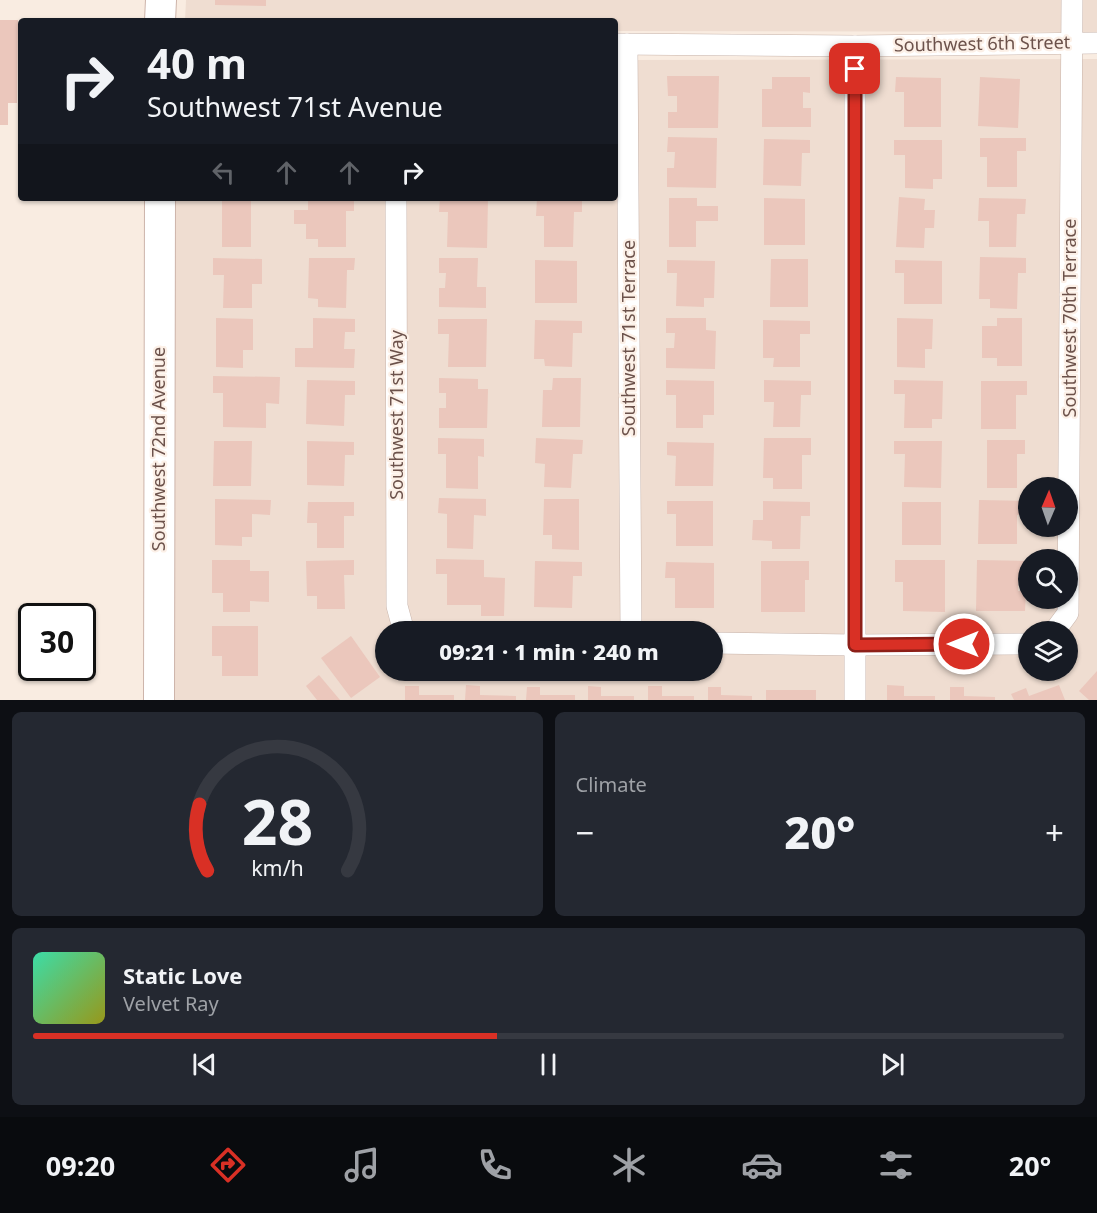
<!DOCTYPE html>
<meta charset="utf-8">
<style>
body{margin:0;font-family:"Noto Sans",sans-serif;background:#242831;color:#f1f3f6;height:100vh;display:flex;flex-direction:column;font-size:22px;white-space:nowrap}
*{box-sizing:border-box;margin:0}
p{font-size:20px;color:#9ea1a6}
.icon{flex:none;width:33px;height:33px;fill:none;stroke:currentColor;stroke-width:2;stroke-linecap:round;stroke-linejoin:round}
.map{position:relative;height:700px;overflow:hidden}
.side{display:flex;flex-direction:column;gap:12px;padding:12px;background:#0d0f14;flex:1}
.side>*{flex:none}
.guide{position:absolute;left:18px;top:18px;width:600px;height:183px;border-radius:6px;box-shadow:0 2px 4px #0004;background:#171b24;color:#f1f3f6;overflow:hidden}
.needle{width:39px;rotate:2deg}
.controls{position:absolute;left:1018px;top:477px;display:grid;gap:12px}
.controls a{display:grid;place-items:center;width:60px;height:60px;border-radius:50%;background:#171b24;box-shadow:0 2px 4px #0004;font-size:30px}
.speed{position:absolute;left:18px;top:603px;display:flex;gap:12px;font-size:30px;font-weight:700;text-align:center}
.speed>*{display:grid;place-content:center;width:78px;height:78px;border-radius:50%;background:#171b24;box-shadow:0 2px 4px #0004;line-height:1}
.speed .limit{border:3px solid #111;border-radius:9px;background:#fff;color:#111}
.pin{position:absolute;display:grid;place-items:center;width:51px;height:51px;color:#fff;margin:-26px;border-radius:12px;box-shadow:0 3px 9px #0006}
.me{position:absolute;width:66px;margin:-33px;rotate:270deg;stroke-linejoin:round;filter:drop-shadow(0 0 4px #0008)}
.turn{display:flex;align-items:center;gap:21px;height:126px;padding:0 30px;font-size:27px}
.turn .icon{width:78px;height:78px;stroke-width:2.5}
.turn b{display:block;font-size:42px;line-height:51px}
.lanes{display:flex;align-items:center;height:57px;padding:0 30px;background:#0003;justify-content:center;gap:30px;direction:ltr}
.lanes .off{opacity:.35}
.big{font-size:45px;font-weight:800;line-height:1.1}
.side .widget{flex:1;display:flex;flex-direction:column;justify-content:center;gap:9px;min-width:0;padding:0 21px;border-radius:9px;background:#242831}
.side .dial{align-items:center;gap:0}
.dial svg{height:156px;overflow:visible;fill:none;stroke:#363941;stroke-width:7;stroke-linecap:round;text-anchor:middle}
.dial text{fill:#f1f3f6;stroke:none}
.song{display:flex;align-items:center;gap:18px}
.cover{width:72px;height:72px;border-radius:9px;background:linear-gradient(135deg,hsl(160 70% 55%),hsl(60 70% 35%))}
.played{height:6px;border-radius:3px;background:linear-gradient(90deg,#d93025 45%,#363941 45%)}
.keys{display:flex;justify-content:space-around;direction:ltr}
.heat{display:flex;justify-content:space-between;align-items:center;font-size:33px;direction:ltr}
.side .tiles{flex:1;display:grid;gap:12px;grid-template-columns:1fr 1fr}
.widget:last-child{grid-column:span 2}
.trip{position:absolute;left:375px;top:621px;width:348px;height:60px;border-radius:30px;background:#171b24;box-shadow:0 2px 4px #0004;font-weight:800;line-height:60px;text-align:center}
.dock{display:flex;height:96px;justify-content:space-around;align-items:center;background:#090b0e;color:#9ea1a6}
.dock .icon{width:42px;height:42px}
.dock .active{color:#d93025}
.dock b{font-size:27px;color:#f1f3f6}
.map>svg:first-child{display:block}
.residential{fill:#efddd1;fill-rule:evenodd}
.building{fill:#ebc7bc}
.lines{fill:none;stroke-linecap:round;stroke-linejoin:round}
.street-casing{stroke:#c7b3aa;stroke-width:22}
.secondary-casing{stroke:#cdb4aa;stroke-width:32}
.street{stroke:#fff;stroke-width:21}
.secondary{stroke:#fff;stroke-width:30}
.route-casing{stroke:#8d1f18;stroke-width:15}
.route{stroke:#d93025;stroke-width:10}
.labels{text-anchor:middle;stroke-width:4.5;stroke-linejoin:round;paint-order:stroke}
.street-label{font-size:18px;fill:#6c524b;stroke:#fcf0e7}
</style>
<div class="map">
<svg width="1097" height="700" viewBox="0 0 1097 700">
<rect width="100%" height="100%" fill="#f9ece1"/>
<g class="residential">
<path d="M186,0H1097V32L615,31V21H185Z"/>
<path d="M1097,59V700H170L176,198H615V60ZM1029,488H1068V526H1029ZM1029,560H1068V598H1029ZM386,632H712V670H386ZM1029,632H1068V670H1029Z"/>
</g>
<g class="building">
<path d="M215,0H266V6L215,5Z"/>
<path d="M0,20H18L17,103H8V125H0Z"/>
<path d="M667,76H719L718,128H668V112H677V96H668Z"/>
<path d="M772,77H810V93L803,92V108H811V127H762V89H772Z"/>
<path d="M896,77L941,78V127H904V92H895Z"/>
<path d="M980,77L1020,79L1018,128L978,126Z"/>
<path d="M668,137L717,138L716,188L667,187V168H674L675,152H667Z"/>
<path d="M980,138H1026V151H1017V187H987V157H980Z"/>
<path d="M764,139L810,140V153H802L801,186L763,185Z"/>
<path d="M894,140H942V179H933V189L905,188V155H894Z"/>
<path d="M899,197L925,199L924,210H935L934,228H925L924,248L896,247Z"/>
<rect x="222" y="198" width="29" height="49"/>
<path d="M308,198H354V211H346V247H318V239H306V224H294V210H308Z"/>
<path d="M440,198L488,199L487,248L447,247L448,212H439Z"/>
<path d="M537,198H582V212H574L573,247H544V216H536Z"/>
<path d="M669,198H697V206H718V221H696V247H669Z"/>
<path d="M764,198L805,199V245H764Z"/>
<path d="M979,198L1026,199L1025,214H1017L1016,247H989V221H978Z"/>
<path d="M980,257L1026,258V273H1018L1017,309L990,308V299H979Z"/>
<path d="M213,258L262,259V284H252V308H223L224,275H213Z"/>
<path d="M309,258H355L354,270H347L346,308L318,307V299L308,298Z"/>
<path d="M439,258H478L477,287H486V308L439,307V288H445L446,273H439Z"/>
<path d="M771,259H808V307H770Z"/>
<path d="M535,260L577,261V303H535Z"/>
<path d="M667,260L715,261L714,298H704V307L676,306L677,273H667Z"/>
<path d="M895,260L942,261V304H904V273H895Z"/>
<path d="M216,318L253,319V350H243V368L216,367Z"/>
<path d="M313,318L355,319V332H345L344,349H355L354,368L295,367V348H313Z"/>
<path d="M666,318H706V330L716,331L715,369L666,368V348H674L675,333H666Z"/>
<path d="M897,318L933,319L932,349H925V368L897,367Z"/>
<path d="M997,318H1022V366H997V358H982V326H997Z"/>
<path d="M438,319H487L486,367H448L449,334H438Z"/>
<path d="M535,320L582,321V333H573L572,367L545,366L544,359H534Z"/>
<path d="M763,320L810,321V334H800V367H773L774,358H763Z"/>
<path d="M213,376L280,377L279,404L266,403V428L223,427V393H213Z"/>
<path d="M439,378L478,379V389H488L487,428H439V408H446V393H439Z"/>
<path d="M553,378H581L580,427H542L543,390H552Z"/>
<path d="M307,380L355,381V395H345L344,426L306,424Z"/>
<path d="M666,380L714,381V415H703V428H676V395H666Z"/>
<path d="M764,380L811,381V395H801L800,427H773L774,402H764Z"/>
<path d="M894,380L943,381L942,419H932V428H904L905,394H894Z"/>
<path d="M981,381H1027V395H1016V429H981Z"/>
<path d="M438,438L484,439V457L478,456V489L446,488V454H438Z"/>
<path d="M536,438L583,440L582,454H573L571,488L544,487L545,464L535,463Z"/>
<path d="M764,438H811V455H802V489H773V478H763Z"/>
<path d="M987,440H1025V454H1017V488H987Z"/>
<path d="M214,441H252L251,486H213Z"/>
<path d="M307,441L354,442V455H345L344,486L307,485Z"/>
<path d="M894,441H942L941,488L904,487L905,454H894Z"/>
<path d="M667,442L714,443L713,486H675L676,456L667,455Z"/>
<path d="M439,498L486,499V516L474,515L473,549L447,548V514L438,513Z"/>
<path d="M215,499L271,500L270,515L252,514V537H242V546L215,545Z"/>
<path d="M544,499H579V550L552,549V535H543Z"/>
<path d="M979,500L1026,501L1025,515H1017V544H978Z"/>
<path d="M667,501H713V546H676V514H667Z"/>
<path d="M763,501L810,502V516H801L800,549H772V541L752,540L753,520H763Z"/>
<path d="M308,502H354V516H344V548H317V523H307Z"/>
<rect x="902" y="502" width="39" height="43"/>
<path d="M436,559L484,560V577L505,578L504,616H481V605H447V574H436Z"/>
<path d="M212,560H250V571H269V602L250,601V612H223V593H212Z"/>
<path d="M354,560V575H344L345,609H317V596H307L306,561Z"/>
<path d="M895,560H945V612L903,611V582H895Z"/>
<path d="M977,560L1026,561L1025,576H1018V591H1026L1025,611H976Z"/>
<path d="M535,561L582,562V576H573L572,608L534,607Z"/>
<path d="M761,561H809V580H805V612H761Z"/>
<path d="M666,562L714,563V608H675V578H665Z"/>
<path d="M212,626H258V676H222V656H212Z"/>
<path d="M351,636L380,677L351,698L321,658Z"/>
<path d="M1097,671V700H1089L1079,691Z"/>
<path d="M319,675L340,700H317L306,686Z"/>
<path d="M466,685L480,686V695L516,696V700H465Z"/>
<path d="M887,685L904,686V696H935V700H887Z"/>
<path d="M1059,685L1065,700H1014L1011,694L1026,688L1029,696Z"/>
<path d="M405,686H419V695H454V700H405Z"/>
<path d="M588,686L601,687V696H634V700H588Z"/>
<path d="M648,686H662V696H694V700H648Z"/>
<path d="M527,687H540V695H575V700H526Z"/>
<path d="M708,687H721V695L752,696V700H708Z"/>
<path d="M950,687H964V696L995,697V700H950Z"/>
<rect x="766" y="690" width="50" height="10"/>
</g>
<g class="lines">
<g class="street-casing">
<g id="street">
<path d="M615,44L855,46L1097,43"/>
<path d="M627,44L631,632"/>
<path d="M396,198L397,606L404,632"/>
<path d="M1054,632L1068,613L1072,0"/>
<path d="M712,643L855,645L1029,644"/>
<path d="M855,700V46"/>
</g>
</g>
<g class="secondary-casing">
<g id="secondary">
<path d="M160,21L161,0"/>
<path d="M159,700L160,198"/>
</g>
</g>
<use href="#street" class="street"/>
<use href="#secondary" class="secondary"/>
</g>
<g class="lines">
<g class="route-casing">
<path id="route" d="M855,69V645L964,644"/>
</g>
<use href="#route" class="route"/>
</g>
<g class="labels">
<g class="street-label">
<text transform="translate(982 44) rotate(-1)" y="6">Southwest 6th Street</text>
<text transform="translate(1070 318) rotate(-90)" y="6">Southwest 70th Terrace</text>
<text transform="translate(629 338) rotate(-90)" y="6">Southwest 71st Terrace</text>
<text transform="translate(397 415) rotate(-90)" y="6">Southwest 71st Way</text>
<text transform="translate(159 449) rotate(-90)" y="6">Southwest 72nd Avenue</text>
</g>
</g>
</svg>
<div class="controls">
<a><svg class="needle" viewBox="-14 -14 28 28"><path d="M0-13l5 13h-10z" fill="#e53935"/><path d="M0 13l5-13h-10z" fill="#9ea1a6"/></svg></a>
<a><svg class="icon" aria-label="search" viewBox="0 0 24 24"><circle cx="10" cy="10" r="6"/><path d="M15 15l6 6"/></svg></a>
<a><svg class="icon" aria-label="layers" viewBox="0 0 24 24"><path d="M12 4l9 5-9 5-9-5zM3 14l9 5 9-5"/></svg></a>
</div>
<div class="speed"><div class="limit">30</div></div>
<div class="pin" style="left:855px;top:69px;background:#d93025"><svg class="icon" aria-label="arrive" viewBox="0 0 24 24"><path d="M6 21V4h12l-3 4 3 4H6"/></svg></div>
<svg class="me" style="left:964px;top:644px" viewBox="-20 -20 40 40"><circle r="17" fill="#d93025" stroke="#fff" stroke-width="3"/><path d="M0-11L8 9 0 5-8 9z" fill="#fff"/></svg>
<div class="trip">09:21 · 1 min · 240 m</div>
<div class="guide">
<div class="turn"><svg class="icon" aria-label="right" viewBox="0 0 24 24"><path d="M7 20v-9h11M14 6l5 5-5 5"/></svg><div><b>40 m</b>Southwest 71st Avenue</div></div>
<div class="lanes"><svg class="icon off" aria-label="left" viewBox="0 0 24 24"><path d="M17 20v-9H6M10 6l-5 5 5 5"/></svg><svg class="icon off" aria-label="ahead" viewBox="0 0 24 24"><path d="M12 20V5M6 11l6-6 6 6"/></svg><svg class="icon off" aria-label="ahead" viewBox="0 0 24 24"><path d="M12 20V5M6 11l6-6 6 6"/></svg><svg class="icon" aria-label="right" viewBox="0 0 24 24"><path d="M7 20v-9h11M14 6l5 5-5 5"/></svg></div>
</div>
</div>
<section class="side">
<div class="tiles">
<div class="widget dial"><svg viewBox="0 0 100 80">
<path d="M14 69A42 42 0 1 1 86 69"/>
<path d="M14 69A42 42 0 0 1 10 35" stroke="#d93025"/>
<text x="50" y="56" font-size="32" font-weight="700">28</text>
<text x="50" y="72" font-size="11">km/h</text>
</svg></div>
<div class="widget"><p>Climate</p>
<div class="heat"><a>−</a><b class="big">20°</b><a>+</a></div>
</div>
<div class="widget">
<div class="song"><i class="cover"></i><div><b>Static Love</b><p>Velvet Ray</p></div></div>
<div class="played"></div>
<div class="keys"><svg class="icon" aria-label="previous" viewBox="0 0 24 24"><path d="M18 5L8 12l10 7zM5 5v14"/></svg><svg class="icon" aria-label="pause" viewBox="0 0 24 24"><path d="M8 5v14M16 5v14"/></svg><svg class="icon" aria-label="next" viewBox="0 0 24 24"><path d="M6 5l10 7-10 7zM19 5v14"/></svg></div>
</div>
</div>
</section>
<nav class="dock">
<b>09:20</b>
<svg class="icon active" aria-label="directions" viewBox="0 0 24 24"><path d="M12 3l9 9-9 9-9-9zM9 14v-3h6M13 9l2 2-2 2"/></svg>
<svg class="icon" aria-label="music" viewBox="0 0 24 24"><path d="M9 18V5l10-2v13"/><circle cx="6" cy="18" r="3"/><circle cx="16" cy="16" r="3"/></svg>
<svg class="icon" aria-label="phone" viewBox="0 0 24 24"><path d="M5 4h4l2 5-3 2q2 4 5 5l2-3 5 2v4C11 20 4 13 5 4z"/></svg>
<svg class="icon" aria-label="climate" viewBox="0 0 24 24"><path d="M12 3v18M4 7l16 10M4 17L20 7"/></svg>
<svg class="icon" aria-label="car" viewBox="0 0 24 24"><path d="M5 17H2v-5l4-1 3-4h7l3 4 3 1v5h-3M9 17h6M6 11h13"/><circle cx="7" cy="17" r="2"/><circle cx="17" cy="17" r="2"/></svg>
<svg class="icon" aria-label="filters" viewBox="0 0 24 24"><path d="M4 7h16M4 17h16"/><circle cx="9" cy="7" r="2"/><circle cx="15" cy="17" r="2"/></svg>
<b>20°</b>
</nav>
